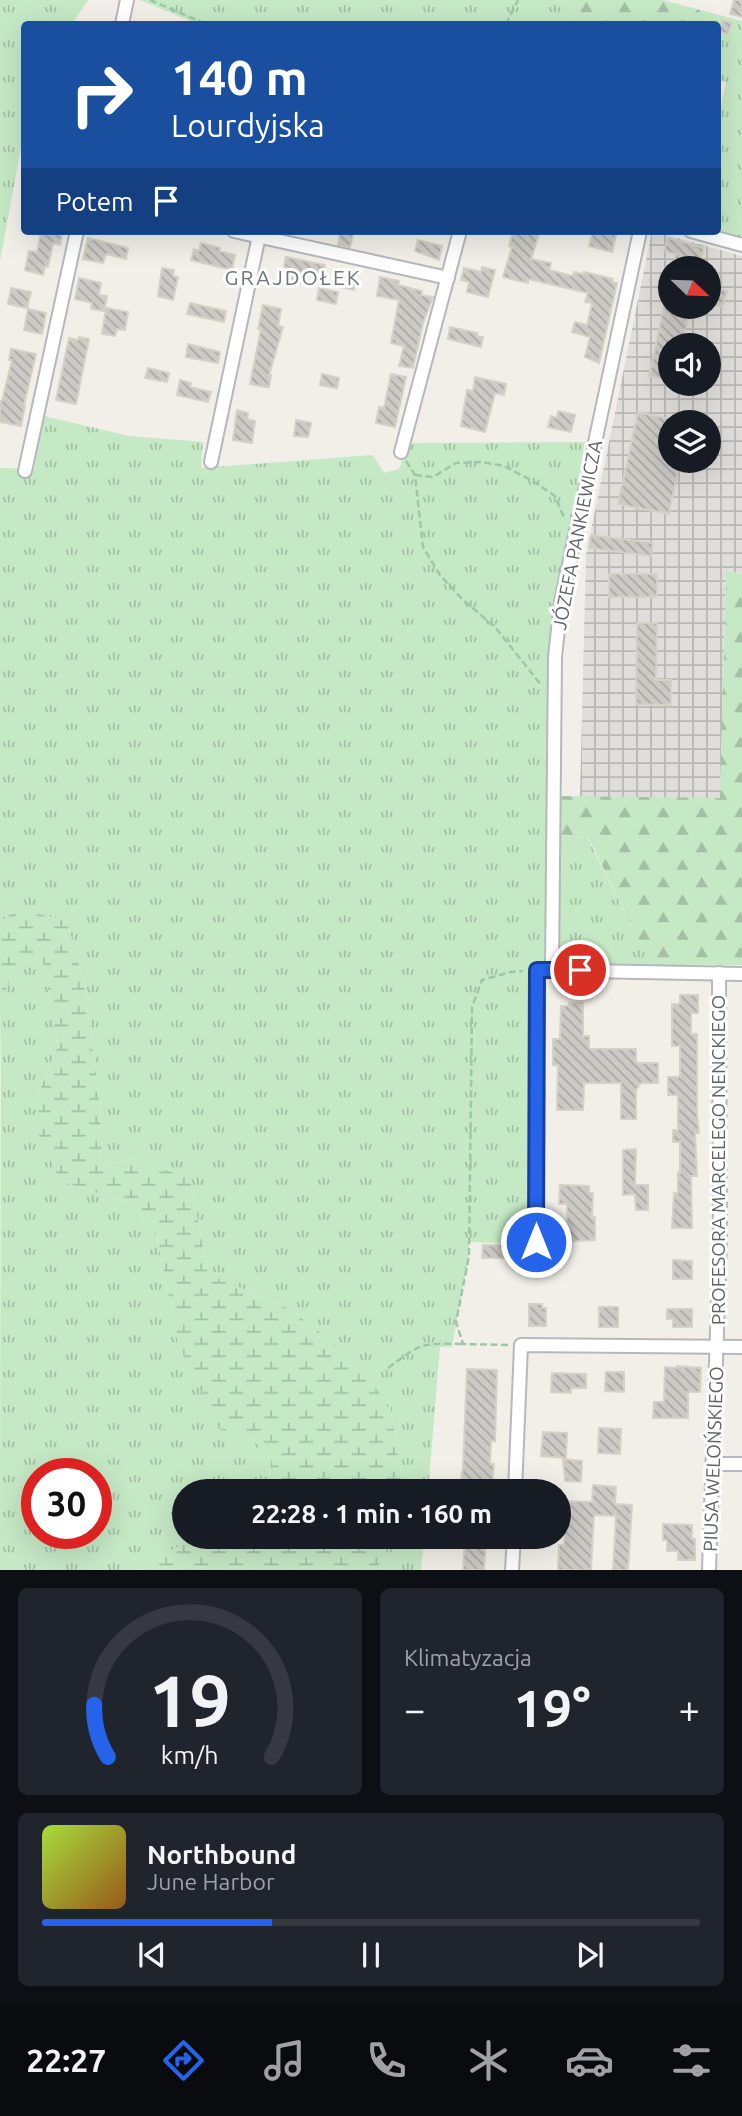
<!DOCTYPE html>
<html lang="pl">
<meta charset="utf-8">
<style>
body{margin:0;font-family:Ubuntu,sans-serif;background:#20242c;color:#f1f3f6;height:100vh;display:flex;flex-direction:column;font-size:26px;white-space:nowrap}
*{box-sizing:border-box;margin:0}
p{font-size:23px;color:#9ea1a6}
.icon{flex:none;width:38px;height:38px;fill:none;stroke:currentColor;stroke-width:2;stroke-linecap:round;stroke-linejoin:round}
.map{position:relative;height:1570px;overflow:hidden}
.sheet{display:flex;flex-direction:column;gap:18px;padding:18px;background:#0d0f14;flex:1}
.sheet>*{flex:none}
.top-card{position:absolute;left:21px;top:21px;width:700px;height:214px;border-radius:7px;box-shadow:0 7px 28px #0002;background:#1a4fa0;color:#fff;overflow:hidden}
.needle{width:46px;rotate:113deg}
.fabs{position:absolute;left:658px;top:256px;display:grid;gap:14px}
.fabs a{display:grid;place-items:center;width:63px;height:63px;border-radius:50%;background:#171b24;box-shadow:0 7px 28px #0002;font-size:35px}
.speed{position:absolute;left:21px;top:1458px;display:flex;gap:14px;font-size:35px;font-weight:700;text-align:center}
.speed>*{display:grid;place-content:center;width:91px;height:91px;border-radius:50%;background:#171b24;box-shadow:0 7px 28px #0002;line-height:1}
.speed .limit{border:10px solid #d22;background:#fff;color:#111}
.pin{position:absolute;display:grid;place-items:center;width:60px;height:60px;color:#fff;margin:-30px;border:4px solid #fff;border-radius:50%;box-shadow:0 2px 7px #0007}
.me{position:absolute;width:77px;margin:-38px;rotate:0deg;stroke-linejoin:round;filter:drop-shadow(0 0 5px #0008)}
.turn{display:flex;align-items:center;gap:24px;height:147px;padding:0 35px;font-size:32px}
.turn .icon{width:91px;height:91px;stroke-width:2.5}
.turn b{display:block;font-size:49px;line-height:60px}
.then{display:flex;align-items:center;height:66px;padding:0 35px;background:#0003;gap:14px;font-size:26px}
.big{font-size:52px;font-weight:700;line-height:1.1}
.sheet .card{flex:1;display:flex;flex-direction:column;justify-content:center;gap:10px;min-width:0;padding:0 24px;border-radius:10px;background:#20242c}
.sheet .dial{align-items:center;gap:0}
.dial svg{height:182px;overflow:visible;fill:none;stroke:#363941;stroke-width:7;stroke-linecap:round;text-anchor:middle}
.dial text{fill:#f1f3f6;stroke:none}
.song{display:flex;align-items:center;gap:21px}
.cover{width:84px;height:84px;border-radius:10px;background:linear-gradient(135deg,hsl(80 70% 55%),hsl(30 70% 35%))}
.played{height:7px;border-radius:4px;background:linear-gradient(90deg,#2563eb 35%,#363941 35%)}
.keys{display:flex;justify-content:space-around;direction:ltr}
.heat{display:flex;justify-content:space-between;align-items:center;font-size:38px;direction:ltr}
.sheet .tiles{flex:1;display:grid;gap:18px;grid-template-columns:1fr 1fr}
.card:last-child{grid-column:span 2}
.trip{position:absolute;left:172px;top:1479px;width:399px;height:70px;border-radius:35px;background:#171b24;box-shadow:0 7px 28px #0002;font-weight:700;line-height:70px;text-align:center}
.tabs{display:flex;height:112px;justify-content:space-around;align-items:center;background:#090b0e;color:#9ea1a6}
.tabs .icon{width:49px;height:49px}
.tabs .current{color:#2563eb}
.tabs b{font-size:32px;color:#f1f3f6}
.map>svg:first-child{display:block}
.industrial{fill:url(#industrial-grid);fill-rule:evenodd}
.grass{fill:url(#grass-tufts);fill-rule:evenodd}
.forest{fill:url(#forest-firs)}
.wetland{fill:url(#wetland-marsh)}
.building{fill:url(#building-back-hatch);stroke:#d6d1c6;stroke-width:2}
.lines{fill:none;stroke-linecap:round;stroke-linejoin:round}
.minor-casing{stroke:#b5b8bc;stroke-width:16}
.path{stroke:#9cc7a9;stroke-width:2.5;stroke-dasharray:7 3.5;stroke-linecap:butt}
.minor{stroke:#fff;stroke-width:12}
.route-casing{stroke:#184099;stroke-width:18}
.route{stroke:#2563eb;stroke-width:12}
.labels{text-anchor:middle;stroke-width:6;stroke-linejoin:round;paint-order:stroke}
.street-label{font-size:19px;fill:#5f6368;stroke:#fff}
.neighbourhood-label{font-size:21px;letter-spacing:2px;fill:#70757a;stroke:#fff}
</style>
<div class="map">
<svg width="742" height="1570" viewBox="0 0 742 1570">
<defs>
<pattern id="industrial-grid" width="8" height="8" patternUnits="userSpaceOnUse" patternTransform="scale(1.75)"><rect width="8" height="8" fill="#e0deda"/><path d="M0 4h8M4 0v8" fill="none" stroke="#b9b8b5"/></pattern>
<pattern id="grass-tufts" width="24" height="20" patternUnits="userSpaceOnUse" patternTransform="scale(1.75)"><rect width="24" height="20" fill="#c5e8c5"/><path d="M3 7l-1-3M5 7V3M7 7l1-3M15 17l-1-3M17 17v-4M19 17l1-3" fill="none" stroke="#a3c0a4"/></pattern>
<pattern id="forest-firs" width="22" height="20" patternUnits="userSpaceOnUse" patternTransform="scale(1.75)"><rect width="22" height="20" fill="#c5e8c5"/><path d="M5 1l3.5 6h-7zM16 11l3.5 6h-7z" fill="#a3c0a4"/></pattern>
<pattern id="wetland-marsh" width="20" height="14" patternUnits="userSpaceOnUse" patternTransform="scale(1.75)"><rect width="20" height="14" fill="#c5e8c5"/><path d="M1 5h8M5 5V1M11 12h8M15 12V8" fill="none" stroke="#a3c0a4"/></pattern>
<pattern id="building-back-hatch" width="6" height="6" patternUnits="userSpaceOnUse" patternTransform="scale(1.75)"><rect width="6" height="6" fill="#cccac5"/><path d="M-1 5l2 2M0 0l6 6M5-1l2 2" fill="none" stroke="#a9a8a4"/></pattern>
</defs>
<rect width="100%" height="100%" fill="#f1efe8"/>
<path class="industrial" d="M652,231L742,256V574L726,571L720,799L580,797L586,555ZM670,268H709V306H670ZM670,345H709V383H670ZM670,422H709V460H670Z"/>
<g class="grass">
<path d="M0,0H88L72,24H24V131L0,261Z"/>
<path d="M140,0H575L568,24H198Z"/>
<path d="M700,10L742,21V239L712,231H718V119L726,82L718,80V24H694Z"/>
<path d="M44,416L129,436L203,442L201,468L373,455L384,473L399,469L408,443L585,442L550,638L548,834L587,837L651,965L539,962L533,964L530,1244L469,1242L468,1260L452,1347H440L428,1491H404L390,1407L289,1309L208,1274L190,1180L135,1159L102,1165L100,1103L84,984L67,921L18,909L0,922V468L34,469Z"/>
<path d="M42,957L58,1045L38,1095L61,1181L130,1204L157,1237L178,1344L249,1437L272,1457L268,1483L263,1491H184V1536L196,1537L137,1570H0L1,1000L17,965ZM37,1474H96V1533H37Z"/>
<path d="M392,1536L424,1537L421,1570H377Z"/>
</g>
<g class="forest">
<path d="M575,0H663L700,10L694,24H568Z"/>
<path d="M726,571L742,574V965H651L588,837L559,835L561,796L720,798Z"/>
</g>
<g class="wetland">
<path d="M18,909L67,921L84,984L100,1103L102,1165L135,1159L190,1179L208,1274L289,1309L353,1358L390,1407L404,1491H263L268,1483L272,1457L249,1437L219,1429L178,1344L157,1237L130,1204L61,1181L39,1139L38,1095L58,1045L42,957L17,965L1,1000L0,1076V922Z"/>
<path d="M196,1536H392V1537L377,1570H137Z"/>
</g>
<g class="building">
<path d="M734,0H742V17L730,14Z"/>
<path d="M722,20L732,23L728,34L719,32Z"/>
<path d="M41,231L62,235L60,245L53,243L48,267L45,266L43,275L25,270L29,251L37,252Z"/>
<path d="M340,231H354L350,247L338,245Z"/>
<path d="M513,231H540L531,259L551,263L549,270L573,276L574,272L583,274L584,272L613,279L612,282L617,283L599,363L585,357L590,337L572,332L575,322L587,325L592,303L585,302L588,293L528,279V283L503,277L512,247L509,246Z"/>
<path d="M593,231H617L612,252L589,246Z"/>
<path d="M88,238L128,248L126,259L106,254L103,263L83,259Z"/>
<path d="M668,238L704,248L699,268H673L676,254L664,251Z"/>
<path d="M418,240L442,246L439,260L415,251Z"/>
<path d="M201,243L220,248L219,251L235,255L232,270L191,260L194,249L199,251Z"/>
<path d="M286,257L325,265L323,276L303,272L301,283L290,280L293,270L284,267Z"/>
<path d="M482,267L495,270L488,297L467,292L469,282L461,280L464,268L481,272Z"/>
<path d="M162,268L174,270L173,276L178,277L173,300L158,296Z"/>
<path d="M343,276L356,279L354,290L341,287Z"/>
<path d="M380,277L399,281L398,285L422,291L421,295L433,297L423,323L413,368L399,366L404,346L391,343L399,300L377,296Z"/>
<path d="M79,278L101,283L99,295L107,296L104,311L91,309L92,303L75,299Z"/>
<path d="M709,286L727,291L722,307L709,304Z"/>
<path d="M11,288L31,292L27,308L8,304Z"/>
<path d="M319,288L338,292L336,304L317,300Z"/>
<path d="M190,303L226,311L224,322L187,314Z"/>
<path d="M263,305L281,309L278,326L283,327L269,375H271L269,387H265L250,384L261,329H258Z"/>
<path d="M664,306H690L682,345H670V380L649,376Z"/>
<path d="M106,308L128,312L125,330L117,329L115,336L102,334Z"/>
<path d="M28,309L46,313L42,334L24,330Z"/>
<path d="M450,327L477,333V336L483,337L481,347L448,339Z"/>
<path d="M79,337L89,339L76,404L56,400L69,338L78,340Z"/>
<path d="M188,344L220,352L218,363L186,357Z"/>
<path d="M11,349L36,354L24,405L25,406L21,426L0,422V401H2L12,360H9Z"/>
<path d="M148,368L169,373L167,382L145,378Z"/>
<path d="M322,374L339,378L337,388L320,385Z"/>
<path d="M391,374L406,377L395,427L376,423L379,407L384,408Z"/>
<path d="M475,377L506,384L504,395L495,393L485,432L461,426L467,390L473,391Z"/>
<path d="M180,380L191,383L190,387L211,392L208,402L177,395Z"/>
<path d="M237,410L248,413L247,419L255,421L252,443L233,440Z"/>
<path d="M558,411L575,415L571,432L548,427L551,416L557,418Z"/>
<path d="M638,412L670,419V460H680L669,514L618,504Z"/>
<path d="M296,420L311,423L308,437L294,436Z"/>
<path d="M591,535L653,543L651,556L589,548Z"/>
<rect x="609" y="574" width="48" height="23"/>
<path d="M637,623H657L656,680H671V705L636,704Z"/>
<path d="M680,995H698V1013H691V1034H697V1113L699,1133H695L697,1176H691L692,1228H672L674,1193H678V1172L680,1173V1142H673V1130H678V1095H668V1077H680V1046H672V1004H680Z"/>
<path d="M569,1003H583V1036H589V1049H636V1063H658V1083H641L636,1090V1119H621V1083H584L583,1110H557L558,1065H553V1039H560L561,1006H569Z"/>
<path d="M636,1149L635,1185H648V1210H636L635,1194L623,1195V1150Z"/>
<path d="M560,1185L589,1186V1193H593L592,1217H595V1240L560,1242V1224H567V1204H559Z"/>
<path d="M483,1245H519V1258H482Z"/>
<path d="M673,1260L692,1261V1279H673Z"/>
<path d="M529,1304H542V1308H546V1326H529Z"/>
<rect x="599" y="1307" width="19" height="20"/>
<path d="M667,1309H692V1327H673V1319H667Z"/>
<path d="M677,1366L701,1368L700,1392H688V1418H653L654,1402H664L665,1367L677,1368Z"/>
<path d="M467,1369L497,1370L495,1441H491L490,1464H494L492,1487H488V1491H463V1479H461L463,1468Z"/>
<path d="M606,1372H624V1392L605,1391Z"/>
<path d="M552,1373L586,1374V1388H571V1393L551,1392Z"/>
<path d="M599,1428L621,1429L620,1454L598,1453Z"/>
<path d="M543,1432L567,1433L566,1458L541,1456Z"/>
<path d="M563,1459L582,1461L581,1482L565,1481Z"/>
<path d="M593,1485L616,1487L615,1504L632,1505L628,1570H613L616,1516L594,1515L591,1570H558L559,1545H564L565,1524L558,1523V1501L592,1502Z"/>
<path d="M663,1524L692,1525V1539H695V1560H678V1551H667V1540H663Z"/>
<path d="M465,1536H486L484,1570H463Z"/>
</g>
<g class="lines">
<g class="minor-casing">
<g id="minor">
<path d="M122,24L127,0"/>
<path d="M234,231L448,278"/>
<path d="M691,231L742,245"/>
<path d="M401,452L460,231"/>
<path d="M211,462L260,231"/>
<path d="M25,471L77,231"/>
<path d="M552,969L555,657L561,602L640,231"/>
<path d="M536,1242V970L742,974"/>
<path d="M712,1464H742"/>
<path d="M515,1491L521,1345L742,1347"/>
<path d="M512,1570L514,1536"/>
<path d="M709,1570L720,1242L719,973"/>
</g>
</g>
<g class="path">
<path d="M150,0L206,24"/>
<path d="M506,24L518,0"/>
<path d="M406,461L415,475L423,547L440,575L462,599L495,627L542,686"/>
<path d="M415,475L433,477L456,463L482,462L504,466L533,481L555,496L565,520"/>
<path d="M508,1345L463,1344L456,1322L469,1256L472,1007L482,980L511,972L523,971"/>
<path d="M388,1368C422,1343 420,1343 463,1344"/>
</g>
<use href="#minor" class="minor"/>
</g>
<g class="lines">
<g class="route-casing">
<path id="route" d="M536,1242L537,970H580"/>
</g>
<use href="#route" class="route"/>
</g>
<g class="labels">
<g class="street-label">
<text transform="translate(577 535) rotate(-79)" y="7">JÓZEFA PANKIEWICZA</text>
<text transform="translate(718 1160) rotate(-90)" y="7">PROFESORA MARCELEGO NENCKIEGO</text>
<text transform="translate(713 1459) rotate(-88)" y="7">PIUSA WELOŃSKIEGO</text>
</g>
<g class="neighbourhood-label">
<text x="293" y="285">GRAJDOŁEK</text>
</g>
</g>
</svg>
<div class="fabs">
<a><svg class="needle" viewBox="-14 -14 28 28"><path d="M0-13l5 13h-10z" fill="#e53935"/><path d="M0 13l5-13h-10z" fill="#9ea1a6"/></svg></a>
<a><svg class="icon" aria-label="sound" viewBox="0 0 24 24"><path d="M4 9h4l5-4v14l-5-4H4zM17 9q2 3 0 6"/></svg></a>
<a><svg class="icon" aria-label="layers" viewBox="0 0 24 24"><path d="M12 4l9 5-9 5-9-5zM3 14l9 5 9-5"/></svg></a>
</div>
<div class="speed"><div class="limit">30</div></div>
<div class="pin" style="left:580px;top:970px;background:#d93025"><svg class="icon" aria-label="arrive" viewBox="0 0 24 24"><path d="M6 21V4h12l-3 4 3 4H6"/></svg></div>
<svg class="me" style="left:536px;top:1242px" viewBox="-20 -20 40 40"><circle r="17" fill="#2563eb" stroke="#fff" stroke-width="3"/><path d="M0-11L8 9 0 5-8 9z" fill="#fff"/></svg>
<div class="trip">22:28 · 1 min · 160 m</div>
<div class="top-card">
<div class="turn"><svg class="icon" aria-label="right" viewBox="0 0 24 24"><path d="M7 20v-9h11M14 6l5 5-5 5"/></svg><div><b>140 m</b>Lourdyjska</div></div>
<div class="then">Potem<svg class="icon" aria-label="arrive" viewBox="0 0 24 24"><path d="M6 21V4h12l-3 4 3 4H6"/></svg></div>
</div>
</div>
<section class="sheet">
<div class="tiles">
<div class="card dial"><svg viewBox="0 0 100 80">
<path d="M14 69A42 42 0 1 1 86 69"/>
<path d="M14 69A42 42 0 0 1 8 46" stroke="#2563eb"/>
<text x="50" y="56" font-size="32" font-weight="700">19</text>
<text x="50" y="72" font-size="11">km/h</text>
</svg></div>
<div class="card"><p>Klimatyzacja</p>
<div class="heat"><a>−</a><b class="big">19°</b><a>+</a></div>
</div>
<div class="card">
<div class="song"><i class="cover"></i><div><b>Northbound</b><p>June Harbor</p></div></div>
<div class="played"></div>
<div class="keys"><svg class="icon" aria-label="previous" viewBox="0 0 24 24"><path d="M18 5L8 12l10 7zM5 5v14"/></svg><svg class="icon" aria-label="pause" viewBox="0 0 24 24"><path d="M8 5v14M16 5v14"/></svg><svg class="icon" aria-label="next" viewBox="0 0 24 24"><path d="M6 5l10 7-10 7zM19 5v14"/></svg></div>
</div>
</div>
</section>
<nav class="tabs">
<b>22:27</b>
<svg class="icon current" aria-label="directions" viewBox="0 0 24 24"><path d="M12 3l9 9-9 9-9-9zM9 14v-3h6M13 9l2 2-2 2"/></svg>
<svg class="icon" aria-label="music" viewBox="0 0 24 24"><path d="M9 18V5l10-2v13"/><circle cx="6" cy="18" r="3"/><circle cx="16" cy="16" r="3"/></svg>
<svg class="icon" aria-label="phone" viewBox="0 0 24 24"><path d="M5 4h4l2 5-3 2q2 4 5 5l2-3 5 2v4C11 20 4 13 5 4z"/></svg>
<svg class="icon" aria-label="climate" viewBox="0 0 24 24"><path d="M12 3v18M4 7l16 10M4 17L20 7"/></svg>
<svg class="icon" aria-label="car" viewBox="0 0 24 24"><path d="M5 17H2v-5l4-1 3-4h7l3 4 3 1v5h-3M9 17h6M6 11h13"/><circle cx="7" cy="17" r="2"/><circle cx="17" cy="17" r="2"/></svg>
<svg class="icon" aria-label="filters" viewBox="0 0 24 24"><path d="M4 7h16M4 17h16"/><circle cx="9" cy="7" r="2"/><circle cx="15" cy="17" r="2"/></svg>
</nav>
